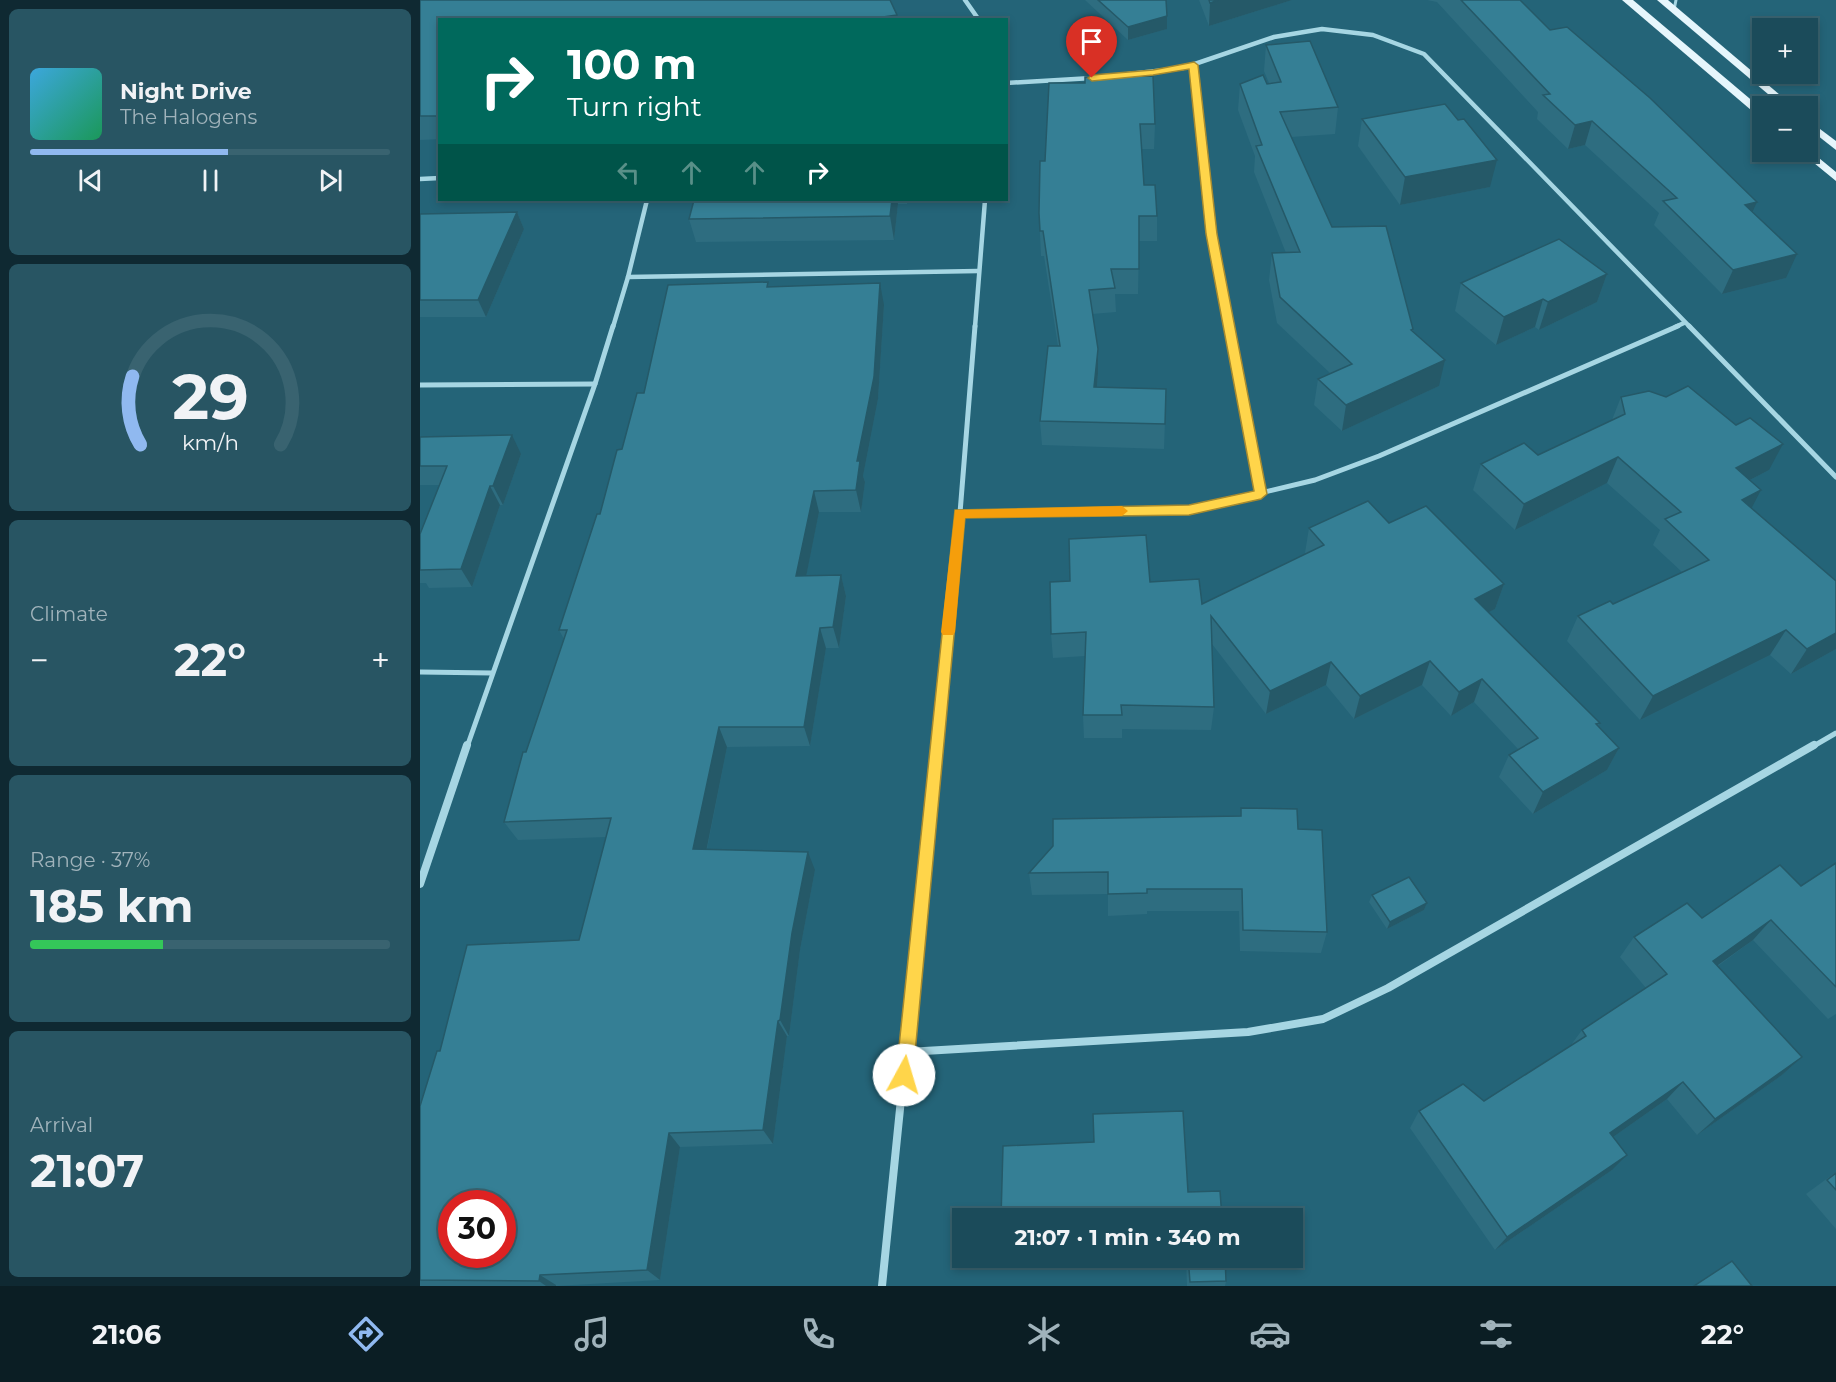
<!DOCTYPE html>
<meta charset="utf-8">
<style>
body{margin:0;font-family:Montserrat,sans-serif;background:#285563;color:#f1f3f6;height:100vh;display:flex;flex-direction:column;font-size:22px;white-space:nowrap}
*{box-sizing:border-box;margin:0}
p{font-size:20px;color:#a0b3bb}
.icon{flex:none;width:33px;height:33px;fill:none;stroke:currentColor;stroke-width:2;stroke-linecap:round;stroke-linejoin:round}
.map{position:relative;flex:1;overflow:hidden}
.panel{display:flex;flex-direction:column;gap:9px;padding:9px;background:#0f2932;width:420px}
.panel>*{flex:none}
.hud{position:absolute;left:18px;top:18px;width:570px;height:183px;border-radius:0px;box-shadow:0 3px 9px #0003,0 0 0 2px #396370;background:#00695c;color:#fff;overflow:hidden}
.buttons{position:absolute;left:1332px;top:18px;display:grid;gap:12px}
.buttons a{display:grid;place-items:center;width:66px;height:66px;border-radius:0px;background:#1b4b5a;box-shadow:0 3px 9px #0003,0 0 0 2px #396370;font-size:30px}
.speed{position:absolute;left:18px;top:1190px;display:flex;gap:12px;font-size:30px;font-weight:700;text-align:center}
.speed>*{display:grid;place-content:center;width:78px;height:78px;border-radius:50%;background:#1b4b5a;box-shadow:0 3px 9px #0003,0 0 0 2px #396370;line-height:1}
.speed .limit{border:9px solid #d22;background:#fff;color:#111}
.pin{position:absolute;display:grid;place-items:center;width:51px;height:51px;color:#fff;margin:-62px -26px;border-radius:50% 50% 50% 0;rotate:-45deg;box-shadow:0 0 6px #0007}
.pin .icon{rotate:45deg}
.me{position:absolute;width:66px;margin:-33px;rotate:6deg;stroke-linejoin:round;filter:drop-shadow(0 0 4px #0008)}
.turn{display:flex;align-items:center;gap:21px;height:126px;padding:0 30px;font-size:27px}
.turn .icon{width:78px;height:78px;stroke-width:2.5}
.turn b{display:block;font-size:42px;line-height:51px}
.lanes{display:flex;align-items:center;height:57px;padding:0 30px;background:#0003;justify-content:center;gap:30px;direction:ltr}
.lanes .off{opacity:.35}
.big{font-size:45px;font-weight:700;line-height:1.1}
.panel .tile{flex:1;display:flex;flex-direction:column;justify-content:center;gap:9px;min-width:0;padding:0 21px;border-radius:9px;background:#285563}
.panel .dial{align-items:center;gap:0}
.dial svg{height:156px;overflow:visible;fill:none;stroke:#396370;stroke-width:7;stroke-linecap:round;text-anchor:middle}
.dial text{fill:#f1f3f6;stroke:none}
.song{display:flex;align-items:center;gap:18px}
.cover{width:72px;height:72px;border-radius:9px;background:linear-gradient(135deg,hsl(200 70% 55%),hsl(150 70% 35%))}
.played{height:6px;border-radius:3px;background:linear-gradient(90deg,#90b9f0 55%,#396370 55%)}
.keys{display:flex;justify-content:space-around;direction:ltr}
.heat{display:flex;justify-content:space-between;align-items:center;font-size:33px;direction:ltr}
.charge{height:9px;border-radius:4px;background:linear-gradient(90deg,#34c759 37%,#396370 0)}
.trip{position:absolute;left:532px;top:1208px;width:351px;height:60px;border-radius:0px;background:#1b4b5a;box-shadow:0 3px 9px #0003,0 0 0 2px #396370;font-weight:700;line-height:60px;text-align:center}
.tab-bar{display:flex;height:96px;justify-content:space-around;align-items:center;background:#0b1e24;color:#a0b3bb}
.tab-bar .icon{width:42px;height:42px}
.tab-bar .on{color:#90b9f0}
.tab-bar b{font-size:27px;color:#f1f3f6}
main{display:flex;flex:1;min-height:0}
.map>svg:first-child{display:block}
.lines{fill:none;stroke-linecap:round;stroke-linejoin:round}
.service{stroke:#a6d6e3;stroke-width:3}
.minor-far2{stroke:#a6d6e3;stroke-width:4.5}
.minor-far1{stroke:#a6d6e3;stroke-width:5}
.minor{stroke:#a6d6e3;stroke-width:8}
.primary{fill:#e6f6fc;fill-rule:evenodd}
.wall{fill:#2e6d80}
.shaded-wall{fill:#255968}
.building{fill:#357f95;stroke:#255968;stroke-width:1.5;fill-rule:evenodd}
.route{fill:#ffd54a;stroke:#a68a30;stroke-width:1.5}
.slow{fill:#f59e0b}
</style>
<main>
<section class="panel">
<div class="tile">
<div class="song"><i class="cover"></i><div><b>Night Drive</b><p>The Halogens</p></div></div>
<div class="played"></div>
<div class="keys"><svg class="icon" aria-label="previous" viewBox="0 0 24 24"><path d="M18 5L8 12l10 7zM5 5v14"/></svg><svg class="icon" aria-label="pause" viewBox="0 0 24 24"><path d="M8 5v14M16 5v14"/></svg><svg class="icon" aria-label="next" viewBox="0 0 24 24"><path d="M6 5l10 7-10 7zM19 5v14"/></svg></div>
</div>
<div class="tile dial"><svg viewBox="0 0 100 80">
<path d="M14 69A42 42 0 1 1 86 69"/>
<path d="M14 69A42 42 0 0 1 10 34" stroke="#90b9f0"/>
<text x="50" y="56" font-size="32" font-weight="700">29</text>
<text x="50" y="72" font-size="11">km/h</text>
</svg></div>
<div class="tile"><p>Climate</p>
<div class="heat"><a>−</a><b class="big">22°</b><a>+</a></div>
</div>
<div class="tile"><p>Range · 37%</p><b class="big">185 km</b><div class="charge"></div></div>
<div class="tile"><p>Arrival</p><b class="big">21:07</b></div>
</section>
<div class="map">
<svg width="1416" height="1286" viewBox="0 0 1416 1286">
<rect width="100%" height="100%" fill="#246478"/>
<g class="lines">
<path class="service" d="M1254,10L1256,0"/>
<g class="minor-far2">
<path d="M545,0L559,20"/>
<path d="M773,65L792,234L810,327"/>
<path d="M682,77L763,68L854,37L902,29L953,35L1004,54L1270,327"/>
<path d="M586,83L672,78"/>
<path d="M0,179L20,178"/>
<path d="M208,277L558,271"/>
<path d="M193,327L208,277L227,200"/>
<path d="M555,327L565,200"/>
<path d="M1255,327L1264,323"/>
</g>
<g class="minor-far1">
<path d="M809,326L841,494"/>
<path d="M1269,326L1416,477"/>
<path d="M0,385L175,384"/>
<path d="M540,513L769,510L895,480L959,456L1258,326"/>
<path d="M0,672L72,673"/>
<path d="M47,747L175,384L193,326"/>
<path d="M516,747L540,513L555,326"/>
<path d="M1392,747L1416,733"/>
</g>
<g class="minor">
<path d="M0,884L47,745"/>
<path d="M487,1052L828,1032L903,1019L968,988L1394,745"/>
<path d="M462,1286L517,745"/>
</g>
<g class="primary">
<path d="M1202,0H1213L1342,109V117L1338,116Z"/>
<path d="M1237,0H1248L1373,106H1362Z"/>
<path d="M1388,120L1416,141V150L1388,128Z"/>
<path d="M1388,149L1416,172V181L1383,154L1382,152H1388Z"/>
</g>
</g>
<g class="wall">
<path d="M0,0L20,20V139L0,140Z"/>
<path d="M665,0H746L747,29L708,40Z"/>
<path d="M779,0H872L789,26Z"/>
<path d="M1007,0H1100L1130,30L1333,211L1366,278L1302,294L1234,225L1239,213L1165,145L1148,149L1117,119L1118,112L1017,2Z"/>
<path d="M846,45L918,107L915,134L871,137L912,227L993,329V331L1019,386L922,431L894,405L898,379L910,373L857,323L849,280L852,253H866L834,172L835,156L818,110L820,84L849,83L844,71Z"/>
<path d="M629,83L735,124L734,149H722L724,185L737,216V241H719L718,294H695L696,312L672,314L678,349V373L677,387L746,389L744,449L622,445L620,421L638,346L624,256H621L619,213L625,161Z"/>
<path d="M942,119L1070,187L980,205L938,146Z"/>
<path d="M274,200H487V204H478L474,240L276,242L269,219Z"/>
<path d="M97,212L104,229L66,317H0V214Z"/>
<path d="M1187,274L1177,302L1119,330L1115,327L1076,345L1035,311L1041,283Z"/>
<path d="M349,287L464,305L458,399L443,476L445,482L441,512H399L386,576L421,575L426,596L419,648H406L390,746L307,747L287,849L395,870L380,950L369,1036H367L353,1144L260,1147L240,1280L136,1286H0V1106L20,1051L159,940L186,837L98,840L84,822L144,639L139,630L180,514L202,449L224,393Z"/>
<path d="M1201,397L1349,470L1330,480L1332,508L1416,649L1371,674L1350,655L1220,720L1147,641L1158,616L1193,604L1262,572L1233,545L1240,530L1187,483L1095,530L1053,490L1061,464L1118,455L1192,420Z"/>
<path d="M0,437L101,454L83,505H80L52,587L9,588L6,583H0V534L19,485H0Z"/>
<path d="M969,523L1084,584L1075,609L1068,612L1180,723L1178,726L1199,748L1187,770L1113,814L1079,777L1089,755L1098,749L1054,702L1031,716L1002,685L934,719L906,685L846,714L792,644L794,707L791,730L702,729V738H664L663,715L665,656L633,658L631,634L730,582L782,604L886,554L885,553L889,528Z"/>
<path d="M821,808L878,829L907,932L901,953L820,951L819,911H727V914L688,916V894L612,895L609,873L820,816Z"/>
<path d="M1416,863V1014L1408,1019L1333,940L1298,966L1382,1057L1362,1075L1277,1135L1247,1099L1193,1137L1192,1170L1075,1250L990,1128L999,1111L1064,1101L1151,1045L1162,1030L1226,988L1200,957L1214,937L1282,918L1381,886Z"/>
<path d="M952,895L1007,903L1004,910L967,929L949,902Z"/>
<path d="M1416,1172V1229L1386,1194Z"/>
<path d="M766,1257H805L806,1281L805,1286H767Z"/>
</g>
<g class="shaded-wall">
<path d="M798,0H872L789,26L790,3Z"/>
<path d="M477,15L478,20H462V17Z"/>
<path d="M747,16V29L708,40V27Z"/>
<path d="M1172,121L1165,145L1148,149L1155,125Z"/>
<path d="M1077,160L1070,187L980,205L985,177Z"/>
<path d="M472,200H477L478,204L474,240L470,216Z"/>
<path d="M1337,202L1326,226L1325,205Z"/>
<path d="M97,212L104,229L66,317L58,300Z"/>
<path d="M1377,254L1366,278L1302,294L1313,270Z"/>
<path d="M1187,274L1177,302L1119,330L1128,302Z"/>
<path d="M460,283L464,305L458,399L443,476L445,482L441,512L436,490L437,461Z"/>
<path d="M1123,299L1115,327L1076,345L1084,317Z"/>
<path d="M678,349V373L675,412L674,387Z"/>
<path d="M1025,360L1019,386L922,431L926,405Z"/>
<path d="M92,435L101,454L83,505L73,486Z"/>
<path d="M1363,444L1349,470L1303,494L1316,468Z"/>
<path d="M1198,457L1187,483L1095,530L1104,504Z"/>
<path d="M70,486L80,505L52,587L41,569Z"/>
<path d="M1341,490L1327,517L1322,500Z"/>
<path d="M394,491L399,512L382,597L376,576Z"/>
<path d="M421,575L426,596L419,648L413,627Z"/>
<path d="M1084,584L1075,609L1047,623L1055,599Z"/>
<path d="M400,628L406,648L390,746L384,727Z"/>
<path d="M1366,630L1350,655L1220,720L1233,696Z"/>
<path d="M1416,633V649L1371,674L1387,649Z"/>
<path d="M1010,661L1002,685L934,719L940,696Z"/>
<path d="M911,662L906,685L846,714L850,691Z"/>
<path d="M1062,679L1054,702L1031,716L1039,692Z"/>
<path d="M299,727L307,747L283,867L273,849Z"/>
<path d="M1199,748L1187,770L1113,814L1123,792Z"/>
<path d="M388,852L395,870L380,950L369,1036L360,1020L372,933Z"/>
<path d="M1007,903L1004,910L967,929L970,922Z"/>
<path d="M1351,920L1333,940L1277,980L1293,961Z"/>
<path d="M358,1021L367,1036L353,1144L343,1130Z"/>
<path d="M1382,1057L1362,1075L1277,1135L1295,1119Z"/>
<path d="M1263,1082L1247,1099L1176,1149L1190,1133Z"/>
<path d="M249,1133L260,1147L240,1280L227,1270Z"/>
<path d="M1207,1155L1192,1170L1075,1250L1087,1237Z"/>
<path d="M120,1275L136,1285V1286H126L119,1281Z"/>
</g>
<g class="building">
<path d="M0,0H470L477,15L462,17L463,20H20V116H0Z"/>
<path d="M678,0H746L747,16L708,27Z"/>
<path d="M789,0H798L790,3Z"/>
<path d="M1041,0H1100L1130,30L1147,27L1230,98L1337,202L1325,205L1377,254L1313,270L1243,201L1257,198L1172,121L1155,125L1123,95L1130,94Z"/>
<path d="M890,41L918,107L860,112L912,227L966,226L993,329L991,330L1025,360L926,405L898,379L932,364L860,297L852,253L880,252L836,146L842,145L820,84L843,75L847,84L861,82L846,45Z"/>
<path d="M733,76L735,124H720L724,185H735L737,216H719V269H691L695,288L669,290L678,349L674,387L746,389L745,424L620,421L628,346H640L623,231H620L619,213L620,161H625L629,83H665V77Z"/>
<path d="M1025,104L1038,120L1044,119L1077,160L985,177L942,119Z"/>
<path d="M274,200H472L470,216L269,219Z"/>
<path d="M97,212L58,300H0V214Z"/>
<path d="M1139,239L1187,274L1128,302L1123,299L1084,317L1041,283Z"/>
<path d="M348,282L347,287L460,283L454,377L437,461H440L436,490L394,491L376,576L421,575L413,627L400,628L384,727H299L273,849L388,852L372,933L360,1020L358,1021L343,1130L249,1133L227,1270L120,1275L119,1281L0,1280V1106L17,1051H20L47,945L159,940L191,818L84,822L103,752H106L147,630H139L177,514H180L197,450L202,449L217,393H224L248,285ZM32,1203H82V1254H32Z"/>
<path d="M1268,386L1316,425L1330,418L1363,444L1316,468L1341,490L1322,500L1416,581V633L1387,649L1366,630L1233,696L1158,616L1190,601L1193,604L1289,560L1245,519L1261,512L1198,457L1104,504L1061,464L1104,443L1118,455L1205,414L1201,397L1229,391L1246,397Z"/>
<path d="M92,435L73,486H70L41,569L0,570V534L27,466H0V437Z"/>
<path d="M948,501L969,523L1006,506L1084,584L1055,599L1180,723L1176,724L1199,748L1123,792L1089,755L1118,738L1062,679L1039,692L1010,661L940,696L911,662L850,691L791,616L794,707L701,705L702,715H663L666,632L631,634L630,582L650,581L649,539L726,535L730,582L779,579L782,604L904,545L889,528Z"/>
<path d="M821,808L877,809L878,829L902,830L907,932L823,930L822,889H727V893L688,894V872L609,873L633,846V819L821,816Z"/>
<path d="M1416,863V987L1351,920L1293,961L1382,1057L1295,1119L1263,1082L1190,1133L1207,1155L1087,1237L999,1111L1043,1084L1064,1101L1166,1036L1162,1030L1247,974L1214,937L1267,903L1282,918L1360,865L1381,886Z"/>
<path d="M989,877L1007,903L970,922L952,895Z"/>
<path d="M763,1111L768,1192L800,1191L802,1218H581L583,1146L674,1142L673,1114Z"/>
<path d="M1416,1173V1190L1407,1180Z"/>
<path d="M768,1257H805L806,1281L770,1282Z"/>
<path d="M1312,1261L1332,1286H1274Z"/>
</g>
<path class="route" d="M774,62L778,65L797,234L847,494L841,499L769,515L545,518L493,1075L490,1081L484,1084L478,1081L476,1075L535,510L769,505L834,491L786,234L769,69L733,75L672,81L668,78L672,75L733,70Z"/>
<path class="slow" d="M702,506L708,511L702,516L545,518L535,632L533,635H523L521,632L535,510Z"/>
</svg>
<div class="buttons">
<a>+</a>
<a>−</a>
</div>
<div class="speed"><div class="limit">30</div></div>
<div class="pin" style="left:672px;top:78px;background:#d93025"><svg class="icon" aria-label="arrive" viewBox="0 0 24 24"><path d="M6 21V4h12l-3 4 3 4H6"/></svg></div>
<svg class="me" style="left:484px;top:1075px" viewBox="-20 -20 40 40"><circle r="19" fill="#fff"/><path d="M0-13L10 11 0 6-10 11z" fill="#ffd54a"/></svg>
<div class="trip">21:07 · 1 min · 340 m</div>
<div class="hud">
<div class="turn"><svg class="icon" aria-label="right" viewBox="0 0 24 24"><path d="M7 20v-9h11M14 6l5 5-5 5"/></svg><div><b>100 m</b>Turn right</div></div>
<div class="lanes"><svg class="icon off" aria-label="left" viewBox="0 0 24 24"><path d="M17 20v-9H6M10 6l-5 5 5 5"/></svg><svg class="icon off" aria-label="ahead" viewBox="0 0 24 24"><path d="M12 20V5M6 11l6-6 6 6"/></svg><svg class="icon off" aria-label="ahead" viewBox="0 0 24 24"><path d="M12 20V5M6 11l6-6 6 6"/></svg><svg class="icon" aria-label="right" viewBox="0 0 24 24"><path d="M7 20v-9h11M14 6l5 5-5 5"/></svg></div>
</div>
</div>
</main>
<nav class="tab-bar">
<b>21:06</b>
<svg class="icon on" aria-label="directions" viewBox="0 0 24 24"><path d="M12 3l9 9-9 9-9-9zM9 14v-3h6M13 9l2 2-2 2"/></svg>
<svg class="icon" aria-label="music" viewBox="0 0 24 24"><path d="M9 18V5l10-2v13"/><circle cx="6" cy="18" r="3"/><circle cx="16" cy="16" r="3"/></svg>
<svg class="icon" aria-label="phone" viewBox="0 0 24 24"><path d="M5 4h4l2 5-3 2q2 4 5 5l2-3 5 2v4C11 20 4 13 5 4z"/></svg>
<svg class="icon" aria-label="climate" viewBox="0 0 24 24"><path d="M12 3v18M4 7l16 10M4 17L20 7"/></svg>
<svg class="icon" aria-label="car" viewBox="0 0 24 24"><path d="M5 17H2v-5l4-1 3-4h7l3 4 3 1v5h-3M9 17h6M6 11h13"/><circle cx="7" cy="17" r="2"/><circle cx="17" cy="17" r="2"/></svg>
<svg class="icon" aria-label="filters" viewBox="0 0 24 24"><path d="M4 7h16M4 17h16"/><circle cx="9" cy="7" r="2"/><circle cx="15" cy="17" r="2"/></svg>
<b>22°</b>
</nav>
